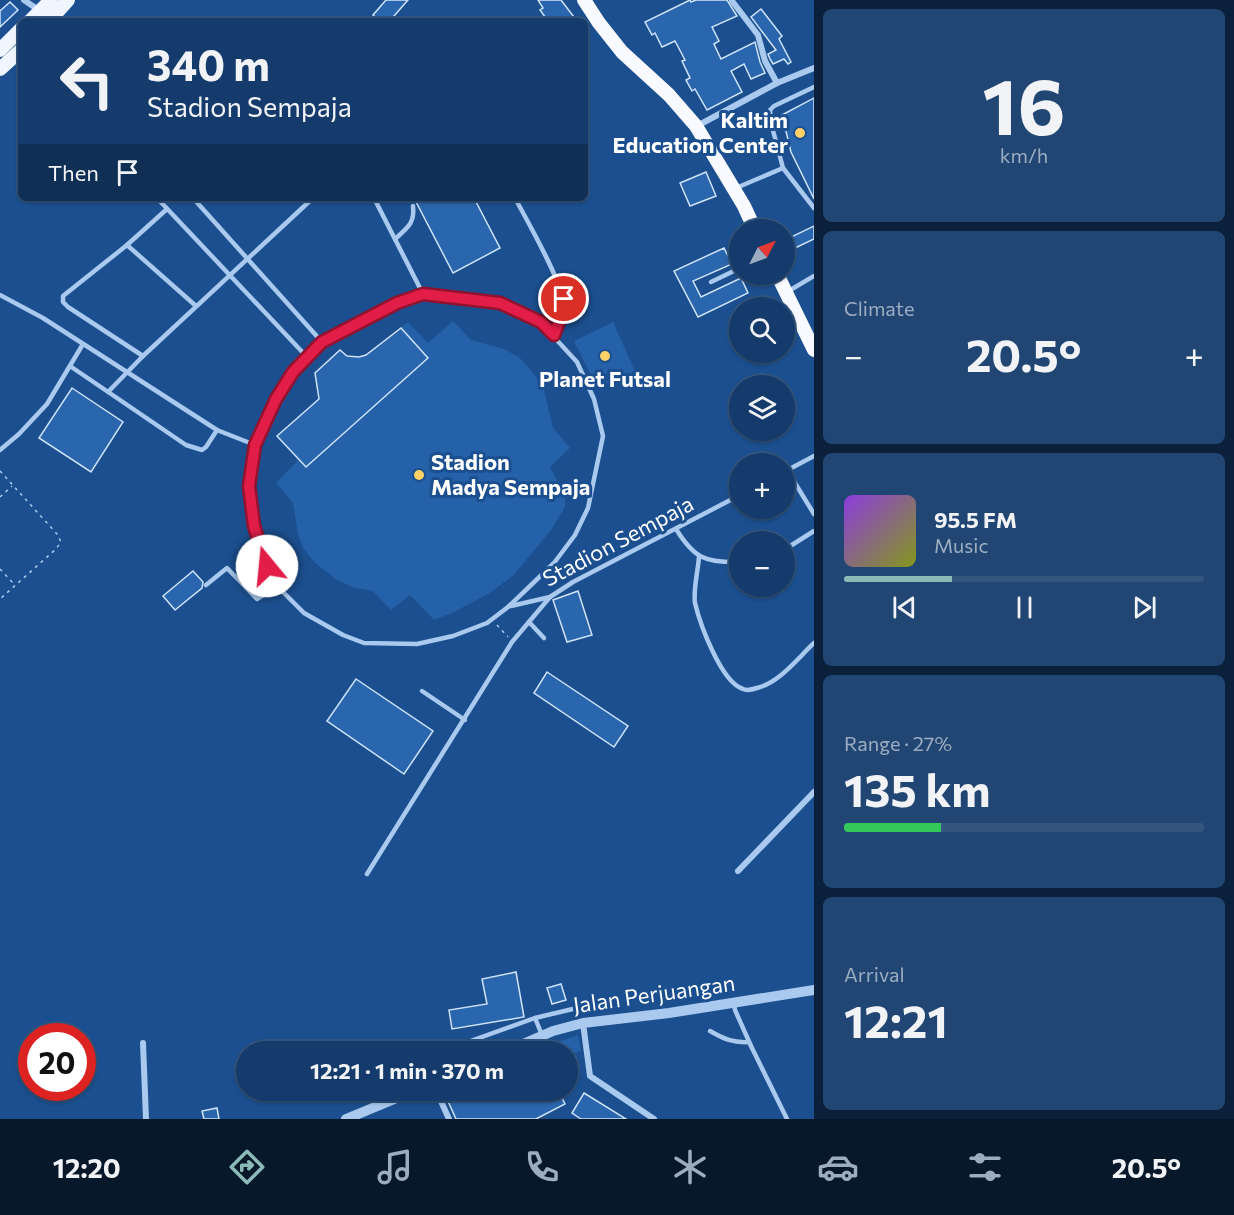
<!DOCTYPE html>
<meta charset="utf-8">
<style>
body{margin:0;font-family:Commissioner,sans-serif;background:#214673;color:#f1f3f6;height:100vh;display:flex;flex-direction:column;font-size:22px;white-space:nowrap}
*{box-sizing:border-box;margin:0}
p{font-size:20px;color:#9dadc1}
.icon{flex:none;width:33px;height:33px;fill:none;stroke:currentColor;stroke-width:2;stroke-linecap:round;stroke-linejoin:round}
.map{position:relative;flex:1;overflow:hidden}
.panel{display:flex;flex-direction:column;gap:9px;padding:9px;background:#0b203b;width:420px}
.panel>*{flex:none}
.guide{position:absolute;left:18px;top:18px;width:570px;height:183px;border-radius:9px;box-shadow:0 2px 4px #0004,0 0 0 2px #33557e;background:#143b6b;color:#f1f3f6;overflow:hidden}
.needle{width:39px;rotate:48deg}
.tools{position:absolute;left:729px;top:219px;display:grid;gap:12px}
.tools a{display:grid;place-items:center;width:66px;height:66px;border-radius:50%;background:#143b6b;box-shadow:0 2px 4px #0004,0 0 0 2px #33557e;font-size:30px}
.speed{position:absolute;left:18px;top:1023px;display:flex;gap:12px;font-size:30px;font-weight:700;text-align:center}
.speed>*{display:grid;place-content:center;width:78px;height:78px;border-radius:50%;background:#143b6b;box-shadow:0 2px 4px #0004,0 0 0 2px #33557e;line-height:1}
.speed .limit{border:9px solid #d22;background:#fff;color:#111}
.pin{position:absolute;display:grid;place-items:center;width:51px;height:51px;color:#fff;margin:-26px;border:3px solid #fff;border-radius:50%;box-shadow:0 2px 6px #0007}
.me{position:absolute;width:66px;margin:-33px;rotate:343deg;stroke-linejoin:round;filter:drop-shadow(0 0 4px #0008)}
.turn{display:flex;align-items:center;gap:21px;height:126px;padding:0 30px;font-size:27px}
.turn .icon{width:78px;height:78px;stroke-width:2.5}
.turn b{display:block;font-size:42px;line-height:51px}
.then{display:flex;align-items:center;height:57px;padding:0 30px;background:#0003;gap:12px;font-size:22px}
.big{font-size:45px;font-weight:700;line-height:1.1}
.panel .card{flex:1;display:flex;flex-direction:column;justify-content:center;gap:9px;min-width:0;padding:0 21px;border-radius:9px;background:#214673}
.panel .dial{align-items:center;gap:0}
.dial b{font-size:78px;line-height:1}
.song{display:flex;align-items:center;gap:18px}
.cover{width:72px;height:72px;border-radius:9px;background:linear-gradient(135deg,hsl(270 70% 55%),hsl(70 70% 35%))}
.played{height:6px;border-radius:3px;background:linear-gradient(90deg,#8bbbb9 30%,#33557e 30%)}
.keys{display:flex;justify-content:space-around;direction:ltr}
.heat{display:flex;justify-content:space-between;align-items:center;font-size:33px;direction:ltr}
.charge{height:9px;border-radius:4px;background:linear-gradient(90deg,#34c759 27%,#33557e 0)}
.trip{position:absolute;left:236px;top:1041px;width:342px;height:60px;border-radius:30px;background:#143b6b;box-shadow:0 2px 4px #0004,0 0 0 2px #33557e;font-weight:700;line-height:60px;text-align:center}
.tab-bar{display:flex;height:96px;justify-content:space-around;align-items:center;background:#08182b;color:#9dadc1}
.tab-bar .icon{width:42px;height:42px}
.tab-bar .selected{color:#8bbbb9}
.tab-bar b{font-size:27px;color:#f1f3f6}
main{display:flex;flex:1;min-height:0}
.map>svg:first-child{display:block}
.green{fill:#2461a8}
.building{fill:#2a66ad;stroke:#cfe3fa;stroke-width:1.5}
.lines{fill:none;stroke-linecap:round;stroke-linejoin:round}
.path{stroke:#a9c9ee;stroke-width:1.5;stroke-dasharray:3 4.5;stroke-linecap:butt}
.service{stroke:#a9c9ee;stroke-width:4.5}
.minor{stroke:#a9c9ee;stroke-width:6}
.tertiary{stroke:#a9c9ee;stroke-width:10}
.primary{stroke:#f0f6ff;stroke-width:14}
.trunk{stroke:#f8faff;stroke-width:14}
.route-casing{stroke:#92132f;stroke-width:15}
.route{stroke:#e11d48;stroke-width:10}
.poi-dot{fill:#ffd166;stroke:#1b4f8f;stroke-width:2}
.labels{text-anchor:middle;stroke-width:6;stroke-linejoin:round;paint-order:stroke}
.poi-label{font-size:22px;font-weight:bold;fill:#fff;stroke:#1b4f8f;text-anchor:end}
.street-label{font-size:22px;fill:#fff;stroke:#1b4f8f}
</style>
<main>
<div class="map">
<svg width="814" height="1119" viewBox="0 0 814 1119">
<rect width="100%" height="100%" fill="#1b4f8f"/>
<g class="green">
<path d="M453,321L471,340L504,349L519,357L528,367L543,386L553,428L570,448L550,467L565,497V507L551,530L514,575L488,594L454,612L434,620L410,595L391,610L373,591L355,588L337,580L315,563L304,549L298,535L293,503L276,483L298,460L277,436L319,400L315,373L340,350C348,357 356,359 366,355L408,322L428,343Z"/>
<path d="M613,322L635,371L598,389L574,341Z"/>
<path d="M578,1035L581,1051L567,1056V1052L561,1051L558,1042Z"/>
</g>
<g class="building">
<path d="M386,0H408L394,16L399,21H380L373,15Z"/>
<path d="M538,0H561L577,21H548L540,10L543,8Z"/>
<path d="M690,0L691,2L696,0H727L737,16L712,27L719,41L714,44L721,59L755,42L760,62L765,73L751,79L744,64L731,71L742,92L707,110L695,89L692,91L686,80L690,78L682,61L685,60L675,41L662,47L655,33L652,35L645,22Z"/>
<path d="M10,2L18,10L0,27V11Z"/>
<path d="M761,9L782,36L779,39L791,62L788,64L784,59L773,64L770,59L768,54L776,50L751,17Z"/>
<path d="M814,98V199L791,152L782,115Z"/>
<path d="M706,172L716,196L690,206L680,183Z"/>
<path d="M414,198H474L500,248L453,273Z"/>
<path d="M814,226V239L791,250L785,240Z"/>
<path d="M724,248L732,264L693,281L701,297L741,278L748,293L698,317L674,271Z"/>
<path d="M401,328L428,358L306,467L277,436L319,399L315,373L340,350L347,356L359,357L366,355Z"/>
<path d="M72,388L123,422L91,472L39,438Z"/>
<path d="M193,571L203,582L202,588L175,610L163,596Z"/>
<path d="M578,591L592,635L567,642L553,600Z"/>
<path d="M547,672L628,726L614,747L534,693Z"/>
<path d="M356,679L433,731L404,774L327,721Z"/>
<path d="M516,972L524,1017L452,1029L449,1010L487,1004L482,979Z"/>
<path d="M561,984L566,1000L552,1004L547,988Z"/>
<path d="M443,1090H558L565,1104L536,1119H456Z"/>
<path d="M584,1093L626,1119H581L572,1113Z"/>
<path d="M217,1108L219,1119H204L202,1111Z"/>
</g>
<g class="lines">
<g class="path">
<path d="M0,471L57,534L61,542L56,549L0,599"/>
<path d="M0,497L12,486"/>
<path d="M559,568L569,577"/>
<path d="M0,569L14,584"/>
<path d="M497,625L508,637"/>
</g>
<g class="service">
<path d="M814,87L774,106L770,110L771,123L783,168L814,208"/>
<path d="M736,188L783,168"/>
<path d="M157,198L307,357"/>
<path d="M193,198L322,342"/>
<path d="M374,198L423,294"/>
<path d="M515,198C525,217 568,291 564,309C562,318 557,326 554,335"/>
<path d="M395,239C407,228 415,224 413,206"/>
<path d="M127,245L196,306"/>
<path d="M711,282L740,268"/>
<path d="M787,292L814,276"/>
<path d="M423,294L500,303L541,323L577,362L594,399L603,436L588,508L575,535L554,563L508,607L487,623L453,636L417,644L364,643L343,635L304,613L277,586L267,565L254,526L249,486L255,445L276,399L293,372L322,342L397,303Z"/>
<path d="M0,295L43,318L217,430L255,445"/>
<path d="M143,356L313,198"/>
<path d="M70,366L186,445L202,450L206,447L217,430"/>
<path d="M108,392L143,356L68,307L63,302V296L127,245L167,209"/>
<path d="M0,450L19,434L47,404L83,344"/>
<path d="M787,470L814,514"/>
<path d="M784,472L814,456"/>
<path d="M676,529C694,558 705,563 740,562"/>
<path d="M784,550L814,531"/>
<path d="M699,557C698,571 693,590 695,603C700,624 721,682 743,689C747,691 754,689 757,688C780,682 797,659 814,643"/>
<path d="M206,585L227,568L257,599L277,586"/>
<path d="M511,606L550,597L573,582L740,495"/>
<path d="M529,622L544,638"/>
<path d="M422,691L465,720"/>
<path d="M367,874L512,642L550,597"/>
<path d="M734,1003L735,1010L751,1046L787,1119"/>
<path d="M535,1018L598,1003"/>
<path d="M710,1031C724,1039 733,1043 749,1042"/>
<path d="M454,1047L535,1018L542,1035"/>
</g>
<g class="minor">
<path d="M24,0L40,11"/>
<path d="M732,1L758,35L765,61L777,83"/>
<path d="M697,126L777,83L814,68"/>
<path d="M738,871L814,792"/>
<path d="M583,1023L590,1076L654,1119"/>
<path d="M143,1043L146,1119"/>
<path d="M436,1090L449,1119"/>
</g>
<g class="tertiary">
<path d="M505,1052L553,1031L583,1023L669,1013L814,990"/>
<path d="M346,1119L416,1090"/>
</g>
<g class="primary">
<path d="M30,21L51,0"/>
<path d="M49,21L68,0"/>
<path d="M0,50L21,29"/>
<path d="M0,69L21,50"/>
</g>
<g class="trunk">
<path d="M584,0L599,23L622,52L669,95L696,126L744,206L755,230"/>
<path d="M777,274L814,350"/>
</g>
</g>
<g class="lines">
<g class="route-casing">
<path id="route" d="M267,566L254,526L249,486L255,445L276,399L293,372L322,342L397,303L423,294L500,303L541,322L554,335L564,308V299"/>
</g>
<use href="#route" class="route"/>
</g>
<g class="poi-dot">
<circle cx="800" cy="133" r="6"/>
<circle cx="605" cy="356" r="6"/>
<circle cx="419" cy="475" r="6"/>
</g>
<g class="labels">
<g class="poi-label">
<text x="788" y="128">Kaltim<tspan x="788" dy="25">Education Center</tspan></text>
<text x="605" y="387" text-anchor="middle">Planet Futsal</text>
<text x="431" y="470" text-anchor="start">Stadion<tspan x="431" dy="25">Madya Sempaja</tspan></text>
</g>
<g class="street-label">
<text transform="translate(618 541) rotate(-28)" y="8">Stadion Sempaja</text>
<text transform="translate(654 994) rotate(-8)" y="8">Jalan Perjuangan</text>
</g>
</g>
</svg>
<div class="tools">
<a><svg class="needle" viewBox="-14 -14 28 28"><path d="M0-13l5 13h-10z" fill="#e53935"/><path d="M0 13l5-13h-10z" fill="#9dadc1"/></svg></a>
<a><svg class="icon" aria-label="search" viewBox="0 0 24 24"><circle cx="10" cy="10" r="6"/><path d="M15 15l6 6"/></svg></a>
<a><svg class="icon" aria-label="layers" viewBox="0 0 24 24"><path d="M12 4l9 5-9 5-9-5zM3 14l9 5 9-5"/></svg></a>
<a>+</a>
<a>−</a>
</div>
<div class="speed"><div class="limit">20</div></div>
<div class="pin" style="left:564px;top:299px;background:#d93025"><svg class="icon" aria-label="arrive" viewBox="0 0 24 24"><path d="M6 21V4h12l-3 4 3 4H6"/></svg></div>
<svg class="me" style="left:267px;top:566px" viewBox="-20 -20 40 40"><circle r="19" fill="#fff"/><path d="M0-13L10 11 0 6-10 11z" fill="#e11d48"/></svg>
<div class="trip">12:21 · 1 min · 370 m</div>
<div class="guide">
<div class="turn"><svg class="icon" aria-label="left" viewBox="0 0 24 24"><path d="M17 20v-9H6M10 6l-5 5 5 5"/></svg><div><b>340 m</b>Stadion Sempaja</div></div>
<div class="then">Then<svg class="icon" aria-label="arrive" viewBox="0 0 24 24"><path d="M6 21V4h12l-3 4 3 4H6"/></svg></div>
</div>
</div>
<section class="panel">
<div class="card dial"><b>16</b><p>km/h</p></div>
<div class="card"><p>Climate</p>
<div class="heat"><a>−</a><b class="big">20.5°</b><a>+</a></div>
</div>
<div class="card">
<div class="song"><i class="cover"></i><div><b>95.5 FM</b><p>Music</p></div></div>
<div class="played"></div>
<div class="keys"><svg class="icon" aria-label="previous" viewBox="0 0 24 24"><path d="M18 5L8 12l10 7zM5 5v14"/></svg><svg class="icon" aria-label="pause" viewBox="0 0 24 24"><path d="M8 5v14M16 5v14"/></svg><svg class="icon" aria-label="next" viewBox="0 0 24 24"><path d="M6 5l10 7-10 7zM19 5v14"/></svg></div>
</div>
<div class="card"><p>Range · 27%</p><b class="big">135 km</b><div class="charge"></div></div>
<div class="card"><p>Arrival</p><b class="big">12:21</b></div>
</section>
</main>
<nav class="tab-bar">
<b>12:20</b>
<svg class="icon selected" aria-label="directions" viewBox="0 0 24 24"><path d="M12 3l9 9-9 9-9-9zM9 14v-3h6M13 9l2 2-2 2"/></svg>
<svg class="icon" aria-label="music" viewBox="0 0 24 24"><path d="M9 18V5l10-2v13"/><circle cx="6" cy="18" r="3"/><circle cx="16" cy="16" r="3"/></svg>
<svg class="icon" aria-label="phone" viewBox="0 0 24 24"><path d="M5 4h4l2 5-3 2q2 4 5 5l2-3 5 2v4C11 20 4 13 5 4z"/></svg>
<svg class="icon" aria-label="climate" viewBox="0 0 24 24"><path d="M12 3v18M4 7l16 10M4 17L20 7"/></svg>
<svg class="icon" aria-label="car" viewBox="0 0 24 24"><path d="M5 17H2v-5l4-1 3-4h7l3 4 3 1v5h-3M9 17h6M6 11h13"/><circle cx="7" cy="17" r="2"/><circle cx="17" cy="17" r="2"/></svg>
<svg class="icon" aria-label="filters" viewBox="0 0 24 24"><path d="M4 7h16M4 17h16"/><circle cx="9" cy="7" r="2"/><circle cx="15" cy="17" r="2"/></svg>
<b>20.5°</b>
</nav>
